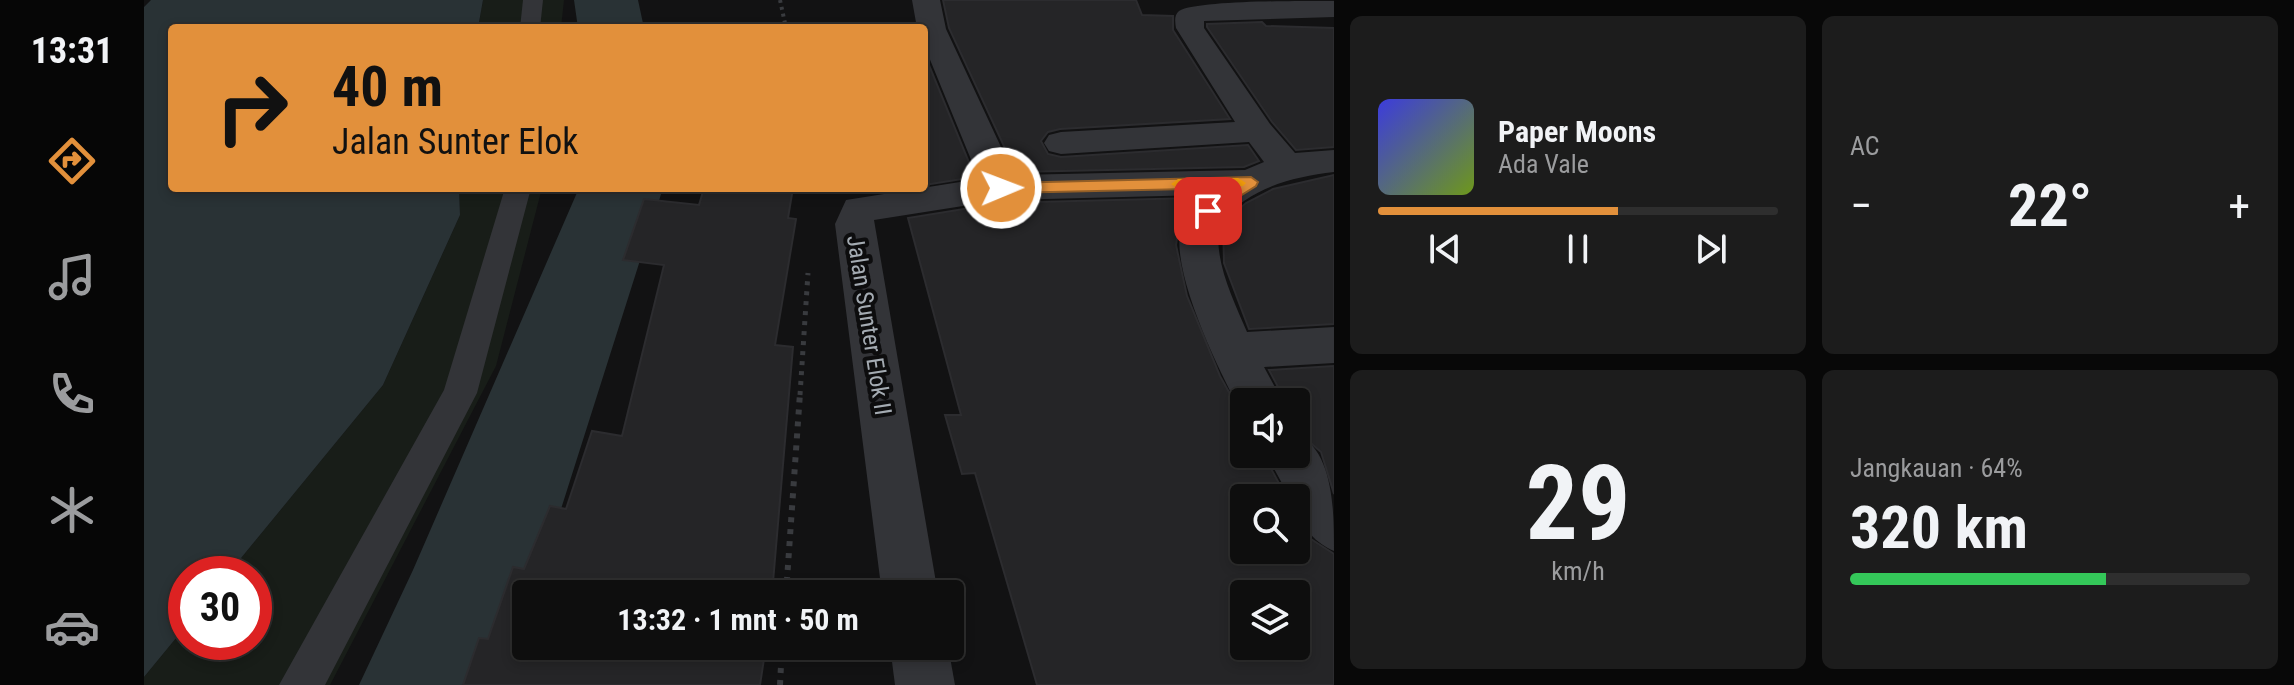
<!DOCTYPE html>
<html lang="id">
<meta charset="utf-8">
<style>
body{margin:0;font-family:"Roboto Condensed",sans-serif;background:#1c1c1c;color:#f1f3f6;height:100vh;display:flex;flex-direction:column;font-size:30px;white-space:nowrap}
*{box-sizing:border-box;margin:0}
p{font-size:26px;color:#9b9c9e}
.icon{flex:none;width:44px;height:44px;fill:none;stroke:currentColor;stroke-width:2;stroke-linecap:round;stroke-linejoin:round}
.map{position:relative;flex:1;overflow:hidden}
.details{display:flex;flex-direction:column;gap:16px;padding:16px;background:#080808;width:960px}
.details>*{flex:none}
.top-card{position:absolute;left:24px;top:24px;width:760px;height:168px;border-radius:8px;box-shadow:0 4px 12px #0003,0 0 0 2px #2e2e2e;background:#e2903b;color:#111;overflow:hidden}
.controls{position:absolute;left:1086px;top:388px;display:grid;gap:16px}
.controls a{display:grid;place-items:center;width:80px;height:80px;border-radius:8px;background:#0e0e0e;box-shadow:0 4px 12px #0003,0 0 0 2px #2e2e2e;font-size:40px}
.speed{position:absolute;left:24px;top:556px;display:flex;gap:16px;font-size:40px;font-weight:700;text-align:center}
.speed>*{display:grid;place-content:center;width:104px;height:104px;border-radius:50%;background:#0e0e0e;box-shadow:0 4px 12px #0003,0 0 0 2px #2e2e2e;line-height:1}
.speed .limit{border:12px solid #d22;background:#fff;color:#111}
.pin{position:absolute;display:grid;place-items:center;width:68px;height:68px;color:#fff;margin:-34px;border-radius:16px;box-shadow:0 4px 12px #0006}
.me{position:absolute;width:88px;margin:-44px;rotate:89deg;stroke-linejoin:round;filter:drop-shadow(0 0 6px #0008)}
.turn{display:flex;align-items:center;gap:28px;height:168px;padding:0 32px;font-size:36px}
.turn .icon{width:104px;height:104px;stroke-width:2.5}
.turn b{display:block;font-size:56px;line-height:68px}
.big{font-size:60px;font-weight:700;line-height:1.1}
.details .tile{flex:1;display:flex;flex-direction:column;justify-content:center;gap:12px;min-width:0;padding:0 28px;border-radius:12px;background:#1c1c1c}
.details .dial{align-items:center;gap:0}
.dial b{font-size:104px;line-height:1}
.song{display:flex;align-items:center;gap:24px}
.cover{width:96px;height:96px;border-radius:12px;background:linear-gradient(135deg,hsl(240 70% 55%),hsl(80 70% 35%))}
.played{height:8px;border-radius:4px;background:linear-gradient(90deg,#e2903b 60%,#2e2e2e 60%)}
.keys{display:flex;justify-content:space-around;direction:ltr}
.heat{display:flex;justify-content:space-between;align-items:center;font-size:44px;direction:ltr}
.charge{height:12px;border-radius:6px;background:linear-gradient(90deg,#34c759 64%,#2e2e2e 0)}
.details .tiles{flex:1;display:grid;gap:16px;grid-template-columns:repeat(2,1fr)}
.trip{position:absolute;left:368px;top:580px;width:452px;height:80px;border-radius:8px;background:#0e0e0e;box-shadow:0 4px 12px #0003,0 0 0 2px #2e2e2e;font-weight:700;line-height:80px;text-align:center}
main{display:flex;flex:1;min-height:0}
.tabs{display:flex;flex-direction:column;width:144px;justify-content:space-around;align-items:center;background:#060606;color:#9b9c9e}
.tabs .icon{width:56px;height:56px}
.tabs .active{color:#e2903b}
.tabs b{font-size:36px;color:#f1f3f6}
.map>svg:first-child{display:block}
.green{fill:#181d18}
.water{fill:#293235}
.lines{fill:none;stroke-linecap:round;stroke-linejoin:round}
.river{fill:#293235;fill-rule:evenodd}
.building{fill:#252527;stroke:#2c2c2f;stroke-width:2;fill-rule:evenodd}
.path-far2{stroke:#393b3f;stroke-width:4;stroke-dasharray:3 4;stroke-linecap:butt}
.path-far1{stroke:#393b3f;stroke-width:5;stroke-dasharray:4 6;stroke-linecap:butt}
.path{stroke:#393b3f;stroke-width:6;stroke-dasharray:5 7;stroke-linecap:butt}
.service{fill:#333438;fill-rule:evenodd}
.minor{fill:#333438;fill-rule:evenodd}
.route{fill:#e2903b;stroke:#935e26;stroke-width:2}
.slow{fill:#f59e0b}
.labels{text-anchor:middle;stroke-width:8;stroke-linejoin:round;paint-order:stroke}
.street-label{font-size:24px;fill:#a4abb2;stroke:#0d0d0e}
</style>
<main>
<nav class="tabs">
<b>13:31</b>
<svg class="icon active" aria-label="directions" viewBox="0 0 24 24"><path d="M12 3l9 9-9 9-9-9zM9 14v-3h6M13 9l2 2-2 2"/></svg>
<svg class="icon" aria-label="music" viewBox="0 0 24 24"><path d="M9 18V5l10-2v13"/><circle cx="6" cy="18" r="3"/><circle cx="16" cy="16" r="3"/></svg>
<svg class="icon" aria-label="phone" viewBox="0 0 24 24"><path d="M5 4h4l2 5-3 2q2 4 5 5l2-3 5 2v4C11 20 4 13 5 4z"/></svg>
<svg class="icon" aria-label="climate" viewBox="0 0 24 24"><path d="M12 3v18M4 7l16 10M4 17L20 7"/></svg>
<svg class="icon" aria-label="car" viewBox="0 0 24 24"><path d="M5 17H2v-5l4-1 3-4h7l3 4 3 1v5h-3M9 17h6M6 11h13"/><circle cx="7" cy="17" r="2"/><circle cx="17" cy="17" r="2"/></svg>
</nav>
<div class="map">
<svg width="1190" height="685" viewBox="0 0 1190 685">
<rect width="100%" height="100%" fill="#121213"/>
<g class="green">
<path d="M339,0H420L417,28H334Z"/>
<path d="M315,188H398L352,366L186,685H0V677L42,626V642H110V574H84L239,385L316,215Z"/>
</g>
<path class="water" d="M7,0H339L334,28H28V188H315L316,215L239,385L84,574H42V626L0,677V7Z"/>
<g class="lines">
<g class="river">
<path d="M430,0H494L500,28H434Z"/>
<path d="M435,188H519L390,594H382V618L355,685H215L269,570Z"/>
</g>
</g>
<g class="building">
<path d="M799,0H992L998,15L1029,16V30L1086,119L916,129L904,132L897,141L904,154L917,157L1104,145L1115,161L1100,167L872,172L805,28Z"/>
<path d="M1118,22L1122,26L1190,28V147L1152,150L1128,122L1063,27V24Z"/>
<path d="M780,53L831,177L780,185Z"/>
<path d="M1190,175V324L1105,329L1080,263L1079,223L1102,203L1129,189Z"/>
<path d="M560,188H649L644,218L652,219L631,345L649,347L628,594H382V646H622L616,685H319L335,638L344,639L369,567L380,569L406,506L422,509L448,431L478,436L520,265L479,260L500,199L555,205Z"/>
<path d="M1050,198L1036,219L1032,245L1043,296L1076,376L1100,419V454H1119L1143,498H1100V550H1152V516L1167,539L1190,554V685H893L831,473L818,474L801,415H817L764,218L857,203ZM1100,594H1152V646H1100Z"/>
<path d="M1190,366V494L1177,452L1152,430V402H1142L1125,370Z"/>
</g>
<g class="lines">
<path class="path-far2" d="M636,0L642,28"/>
<path class="path-far1" d="M656,395L664,273"/>
<g class="path">
<path d="M642,594L656,393"/>
<path d="M636,685L638,646"/>
</g>
<g class="service">
<path d="M379,0H399L396,28H376Z"/>
<path d="M361,188H387L333,393L181,685H135L300,390Z"/>
</g>
<g class="minor">
<path d="M768,0H796L802,29L870,175L1101,170L1120,162L1105,142L917,154L905,151L900,143L905,135L917,132L1091,122L1032,28C1031,22 1030,15 1035,11C1054,0 1161,1 1190,1V17L1060,21V28L1126,124L1151,153L1190,150V172C1147,177 1106,188 1076,222C1068,258 1089,299 1103,332L1190,327V363L1120,367L1139,402H1100L1099,416C1077,374 1025,272 1037,225C1040,213 1049,203 1058,195L857,200L730,220L794,594H738L691,224L702,200L835,179L780,45V28H773Z"/>
<path d="M1152,433C1190,451 1190,511 1190,551C1169,542 1152,522 1152,498H1146L1122,454H1152Z"/>
<path d="M746,646H804L811,685H751Z"/>
</g>
</g>
<path class="route" d="M1107,177L1114,182L1112,186L1064,216L1056,211L1058,207L1088,188L857,193L850,188L857,183Z"/>
<path class="slow" d="M1094,178L1102,183L1099,186L1034,189L1027,184L1034,179Z"/>
<g class="labels">
<g class="street-label">
<text transform="translate(725 325) rotate(81)" y="8">Jalan Sunter Elok II</text>
</g>
</g>
</svg>
<div class="controls">
<a><svg class="icon" aria-label="sound" viewBox="0 0 24 24"><path d="M4 9h4l5-4v14l-5-4H4zM17 9q2 3 0 6"/></svg></a>
<a><svg class="icon" aria-label="search" viewBox="0 0 24 24"><circle cx="10" cy="10" r="6"/><path d="M15 15l6 6"/></svg></a>
<a><svg class="icon" aria-label="layers" viewBox="0 0 24 24"><path d="M12 4l9 5-9 5-9-5zM3 14l9 5 9-5"/></svg></a>
</div>
<div class="speed"><div class="limit">30</div></div>
<div class="pin" style="left:1064px;top:211px;background:#d93025"><svg class="icon" aria-label="arrive" viewBox="0 0 24 24"><path d="M6 21V4h12l-3 4 3 4H6"/></svg></div>
<svg class="me" style="left:857px;top:188px" viewBox="-20 -20 40 40"><circle r="17" fill="#e2903b" stroke="#fff" stroke-width="3"/><path d="M0-11L8 9 0 5-8 9z" fill="#fff"/></svg>
<div class="trip">13:32 · 1 mnt · 50 m</div>
<div class="top-card">
<div class="turn"><svg class="icon" aria-label="right" viewBox="0 0 24 24"><path d="M7 20v-9h11M14 6l5 5-5 5"/></svg><div><b>40 m</b>Jalan Sunter Elok</div></div>
</div>
</div>
<section class="details">
<div class="tiles">
<div class="tile">
<div class="song"><i class="cover"></i><div><b>Paper Moons</b><p>Ada Vale</p></div></div>
<div class="played"></div>
<div class="keys"><svg class="icon" aria-label="previous" viewBox="0 0 24 24"><path d="M18 5L8 12l10 7zM5 5v14"/></svg><svg class="icon" aria-label="pause" viewBox="0 0 24 24"><path d="M8 5v14M16 5v14"/></svg><svg class="icon" aria-label="next" viewBox="0 0 24 24"><path d="M6 5l10 7-10 7zM19 5v14"/></svg></div>
</div>
<div class="tile"><p>AC</p>
<div class="heat"><a>−</a><b class="big">22°</b><a>+</a></div>
</div>
<div class="tile dial"><b>29</b><p>km/h</p></div>
<div class="tile"><p>Jangkauan · 64%</p><b class="big">320 km</b><div class="charge"></div></div>
</div>
</section>
</main>
